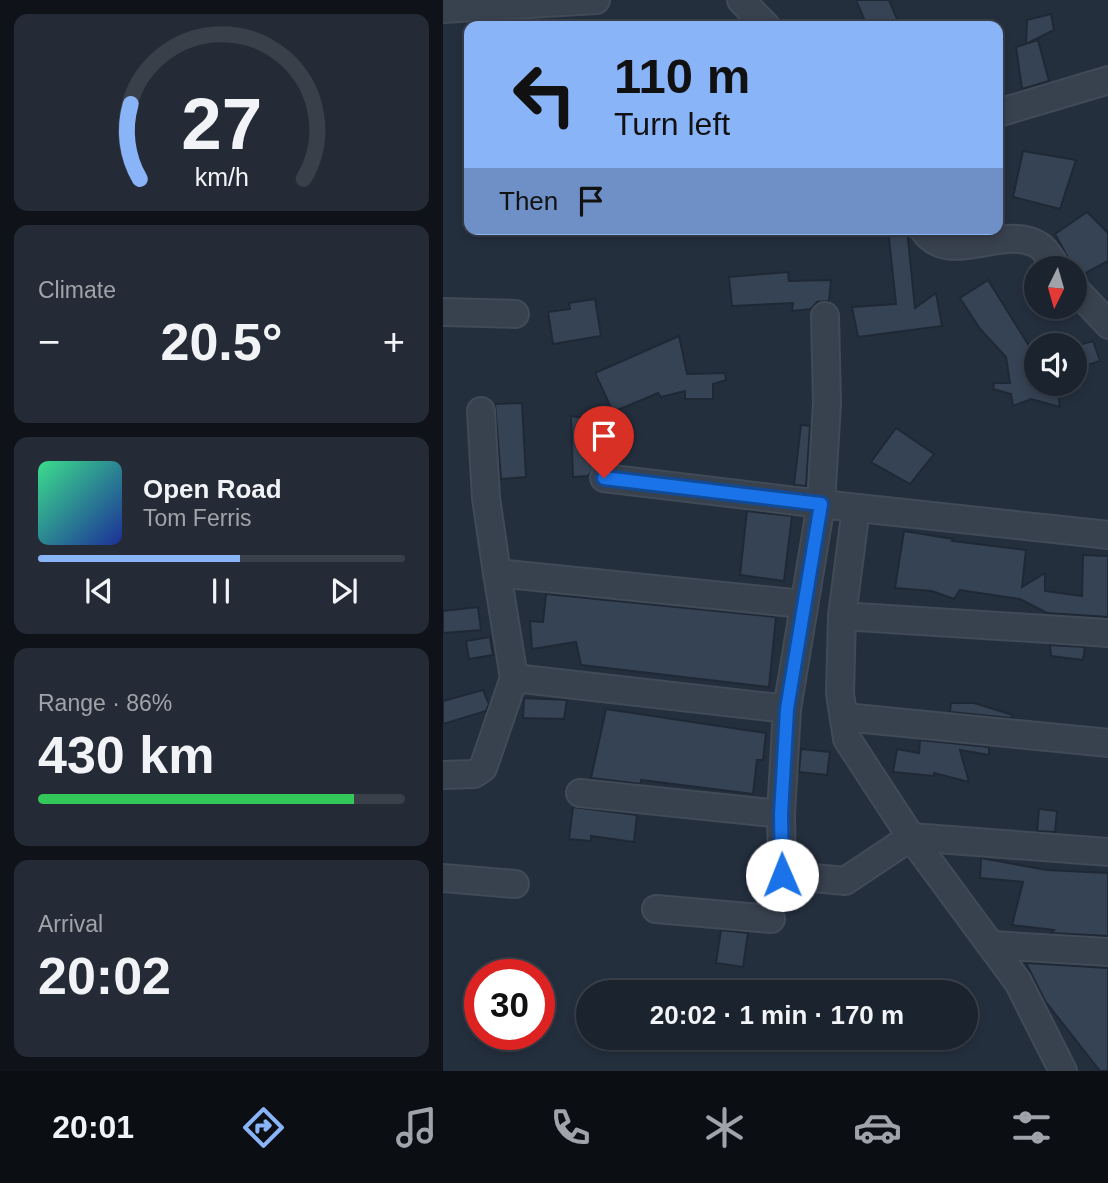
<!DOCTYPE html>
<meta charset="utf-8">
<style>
body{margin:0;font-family:Helvetica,sans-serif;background:#242b36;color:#f1f3f6;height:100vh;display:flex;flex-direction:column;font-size:26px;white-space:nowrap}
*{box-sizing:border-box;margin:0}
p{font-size:23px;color:#a0a4aa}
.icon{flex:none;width:38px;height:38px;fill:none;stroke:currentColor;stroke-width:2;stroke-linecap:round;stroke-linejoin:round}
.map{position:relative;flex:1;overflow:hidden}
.details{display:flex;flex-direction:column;gap:14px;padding:14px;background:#0f1319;width:443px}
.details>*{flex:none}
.guide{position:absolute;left:21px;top:21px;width:539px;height:214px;border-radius:14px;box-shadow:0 4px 10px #0003,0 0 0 2px #39404a;background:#8ab4f8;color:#111;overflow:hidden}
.needle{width:46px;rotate:185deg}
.buttons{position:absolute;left:581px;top:256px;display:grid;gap:14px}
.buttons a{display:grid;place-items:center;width:63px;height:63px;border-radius:50%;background:#1b232e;box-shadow:0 4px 10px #0003,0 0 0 2px #39404a;font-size:35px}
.speed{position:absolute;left:21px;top:959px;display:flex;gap:14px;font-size:35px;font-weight:700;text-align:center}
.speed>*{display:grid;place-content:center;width:91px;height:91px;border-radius:50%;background:#1b232e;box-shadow:0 4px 10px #0003,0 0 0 2px #39404a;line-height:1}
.speed .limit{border:10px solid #d22;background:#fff;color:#111}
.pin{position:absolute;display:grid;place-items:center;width:60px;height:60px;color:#fff;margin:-72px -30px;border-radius:50% 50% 50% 0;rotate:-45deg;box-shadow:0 0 7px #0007}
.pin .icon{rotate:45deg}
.me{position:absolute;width:77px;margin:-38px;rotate:359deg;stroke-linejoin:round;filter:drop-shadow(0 0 5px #0008)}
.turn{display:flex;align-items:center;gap:24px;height:147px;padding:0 35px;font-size:32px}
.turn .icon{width:91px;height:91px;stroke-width:2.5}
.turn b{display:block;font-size:49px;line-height:60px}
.then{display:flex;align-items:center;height:66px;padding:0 35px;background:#0003;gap:14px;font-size:26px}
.big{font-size:52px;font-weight:700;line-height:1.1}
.details .widget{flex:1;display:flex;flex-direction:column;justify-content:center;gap:10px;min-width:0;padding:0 24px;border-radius:14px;background:#242b36}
.details .dial{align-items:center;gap:0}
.dial svg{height:182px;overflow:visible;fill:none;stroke:#39404a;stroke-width:7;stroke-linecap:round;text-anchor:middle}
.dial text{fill:#f1f3f6;stroke:none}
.song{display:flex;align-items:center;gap:21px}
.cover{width:84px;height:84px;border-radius:10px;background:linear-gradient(135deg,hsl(150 70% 55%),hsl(230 70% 35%))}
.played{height:7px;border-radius:4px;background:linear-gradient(90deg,#8ab4f8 55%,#39404a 55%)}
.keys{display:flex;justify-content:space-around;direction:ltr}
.heat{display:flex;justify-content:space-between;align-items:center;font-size:38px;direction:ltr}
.charge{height:10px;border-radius:5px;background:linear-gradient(90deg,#34c759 86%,#39404a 0)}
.trip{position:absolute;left:133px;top:980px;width:402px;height:70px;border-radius:35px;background:#1b232e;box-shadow:0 4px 10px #0003,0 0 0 2px #39404a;font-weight:700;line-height:70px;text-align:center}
.tab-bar{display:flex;height:112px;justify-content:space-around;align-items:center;background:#0b0e12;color:#a0a4aa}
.tab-bar .icon{width:49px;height:49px}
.tab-bar .selected{color:#8ab4f8}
.tab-bar b{font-size:32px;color:#f1f3f6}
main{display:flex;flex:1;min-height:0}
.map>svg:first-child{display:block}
.building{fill:#364354;stroke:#1f2835;stroke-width:2}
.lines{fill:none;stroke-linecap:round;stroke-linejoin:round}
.street-casing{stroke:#414a57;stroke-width:30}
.street{stroke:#38414e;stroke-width:26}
.route-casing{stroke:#114b97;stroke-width:18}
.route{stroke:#1a73e8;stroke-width:12}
</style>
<main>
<section class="details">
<div class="widget dial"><svg viewBox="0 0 100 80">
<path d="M14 69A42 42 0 1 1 86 69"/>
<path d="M14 69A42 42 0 0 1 10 36" stroke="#8ab4f8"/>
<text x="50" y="56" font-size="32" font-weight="700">27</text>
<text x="50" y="72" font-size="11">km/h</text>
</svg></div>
<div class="widget"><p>Climate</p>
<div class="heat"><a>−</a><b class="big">20.5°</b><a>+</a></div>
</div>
<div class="widget">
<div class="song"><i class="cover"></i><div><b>Open Road</b><p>Tom Ferris</p></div></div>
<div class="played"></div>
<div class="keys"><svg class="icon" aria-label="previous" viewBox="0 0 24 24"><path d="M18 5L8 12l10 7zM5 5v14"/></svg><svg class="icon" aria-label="pause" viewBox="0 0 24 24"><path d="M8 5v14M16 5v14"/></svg><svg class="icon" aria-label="next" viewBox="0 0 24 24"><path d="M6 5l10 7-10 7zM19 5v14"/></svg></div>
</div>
<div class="widget"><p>Range · 86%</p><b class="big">430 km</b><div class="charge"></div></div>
<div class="widget"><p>Arrival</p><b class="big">20:02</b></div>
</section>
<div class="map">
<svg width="666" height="1071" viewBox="0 0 666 1071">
<rect width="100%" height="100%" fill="#242f3e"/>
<g class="building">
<path d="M413,0H446L457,26H424Z"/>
<path d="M608,14L611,30L583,44L584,20Z"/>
<path d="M595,40L606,81L579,89L573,47Z"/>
<path d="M580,151L633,160L617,209L570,197Z"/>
<path d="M644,212L665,233V261L639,275L630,267L612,234Z"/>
<path d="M445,229H464L472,308L493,293L499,326L415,337L409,307L453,304Z"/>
<path d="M345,272L346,281L388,280L386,301L374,302L368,309L349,311L350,303L289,306L286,277Z"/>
<path d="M545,280L593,357V383H613L617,407L588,399L570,406L568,394L550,389L551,383H567L563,357L537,329L517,298Z"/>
<path d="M152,299L158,336L110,344L105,312L127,309L126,303Z"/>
<path d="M236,336L244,374L282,373L283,380L270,384V399H242V391L218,397L215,393L170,412L152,373Z"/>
<path d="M650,341L657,361L632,369V346Z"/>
<path d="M79,403L83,477L58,479L52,404Z"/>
<path d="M128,416L155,421L156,463L145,476L130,477Z"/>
<path d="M358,425L367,426L363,486L351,485Z"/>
<path d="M453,428L491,454L467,484L428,462Z"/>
<path d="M304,511L349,516L341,581L297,575Z"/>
<path d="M461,531L510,539L509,541L583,550L579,587L602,573V591L639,596L640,555L665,556V617L604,613L577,599L517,590L511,599L489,591L452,588Z"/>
<path d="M103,594L333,617L326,687L138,665L133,642L89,649L87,621L100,622Z"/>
<path d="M35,607L38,630L0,633V611Z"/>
<path d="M47,637L50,655L26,659L23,641Z"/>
<path d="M607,645L642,647L640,660L608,656Z"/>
<path d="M40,690L46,704L43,711L0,724V701Z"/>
<path d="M81,698L124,700L121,719L80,718Z"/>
<path d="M508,703H531L570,715L568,718L507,712Z"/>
<path d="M163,709L323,733L320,760H314L310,794L198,780V784L148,778Z"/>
<path d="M477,740L546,747V755L517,750L526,782L491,773V776L450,772L454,749L476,753Z"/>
<path d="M358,749L387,752L384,775L356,772Z"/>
<path d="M130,807L194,815L191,842L148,836V841L126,839Z"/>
<path d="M596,809L614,811L612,832L594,831Z"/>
<path d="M538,858L604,870L665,873V936L608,933L611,930L569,925L580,882L537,878Z"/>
<path d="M278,930L305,933L300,967L273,963Z"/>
<path d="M583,963L665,968V1071H657L602,1001Z"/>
</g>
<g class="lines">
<g class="street-casing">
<g id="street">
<path d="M298,0L323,26"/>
<path d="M0,9L153,0"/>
<path d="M555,113L666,80"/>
<path d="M480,229C506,269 561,222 597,246C604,251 609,261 614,268"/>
<path d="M632,289L666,325"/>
<path d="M0,312L72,314"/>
<path d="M38,411L43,498L54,573"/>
<path d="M161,478L378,504L384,403L382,316"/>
<path d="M413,508L399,616L397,694L404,739L468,837L575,982L620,1071"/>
<path d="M666,535L378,504L344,709L338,814L339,875L402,881L468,837L666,852"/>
<path d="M399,616L666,633"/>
<path d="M71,678L344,709"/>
<path d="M401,717L666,743"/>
<path d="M0,775L31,774L40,768L71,678L54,573L360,604"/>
<path d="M137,793L338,814"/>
<path d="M0,878L72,884"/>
<path d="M213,909L328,919"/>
<path d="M548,945L666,952"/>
</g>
</g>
<use href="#street" class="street"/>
</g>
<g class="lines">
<g class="route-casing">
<path id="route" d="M161,478L378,504L344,709L338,814L339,875"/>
</g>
<use href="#route" class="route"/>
</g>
</svg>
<div class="buttons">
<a><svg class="needle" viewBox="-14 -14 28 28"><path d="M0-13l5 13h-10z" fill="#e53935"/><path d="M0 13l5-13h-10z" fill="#a0a4aa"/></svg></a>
<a><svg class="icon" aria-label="sound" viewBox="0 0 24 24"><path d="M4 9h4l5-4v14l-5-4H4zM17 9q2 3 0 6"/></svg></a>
</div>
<div class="speed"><div class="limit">30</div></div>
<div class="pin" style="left:161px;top:478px;background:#d93025"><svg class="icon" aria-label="arrive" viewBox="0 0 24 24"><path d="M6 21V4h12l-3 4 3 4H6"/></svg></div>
<svg class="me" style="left:339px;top:875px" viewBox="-20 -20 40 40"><circle r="19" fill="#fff"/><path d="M0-13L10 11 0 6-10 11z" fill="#1a73e8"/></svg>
<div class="trip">20:02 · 1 min · 170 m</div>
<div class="guide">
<div class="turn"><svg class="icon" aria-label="left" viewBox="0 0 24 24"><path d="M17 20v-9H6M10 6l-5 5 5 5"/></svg><div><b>110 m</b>Turn left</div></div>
<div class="then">Then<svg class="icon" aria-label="arrive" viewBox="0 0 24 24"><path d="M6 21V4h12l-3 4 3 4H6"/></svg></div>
</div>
</div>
</main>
<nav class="tab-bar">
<b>20:01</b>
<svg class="icon selected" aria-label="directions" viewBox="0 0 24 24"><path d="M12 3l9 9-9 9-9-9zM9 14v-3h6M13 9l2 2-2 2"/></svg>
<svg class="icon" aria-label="music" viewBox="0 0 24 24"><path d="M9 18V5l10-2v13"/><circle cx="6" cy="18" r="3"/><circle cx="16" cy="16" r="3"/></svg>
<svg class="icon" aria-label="phone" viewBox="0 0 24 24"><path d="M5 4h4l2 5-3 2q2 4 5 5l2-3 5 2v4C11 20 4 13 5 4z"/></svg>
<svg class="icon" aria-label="climate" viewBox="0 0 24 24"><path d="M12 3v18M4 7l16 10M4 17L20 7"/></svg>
<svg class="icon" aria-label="car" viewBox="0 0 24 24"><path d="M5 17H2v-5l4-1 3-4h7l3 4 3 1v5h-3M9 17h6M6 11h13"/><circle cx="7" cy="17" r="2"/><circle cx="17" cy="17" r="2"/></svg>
<svg class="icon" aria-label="filters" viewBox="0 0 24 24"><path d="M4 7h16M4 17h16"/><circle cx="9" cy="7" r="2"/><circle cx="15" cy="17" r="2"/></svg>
</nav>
